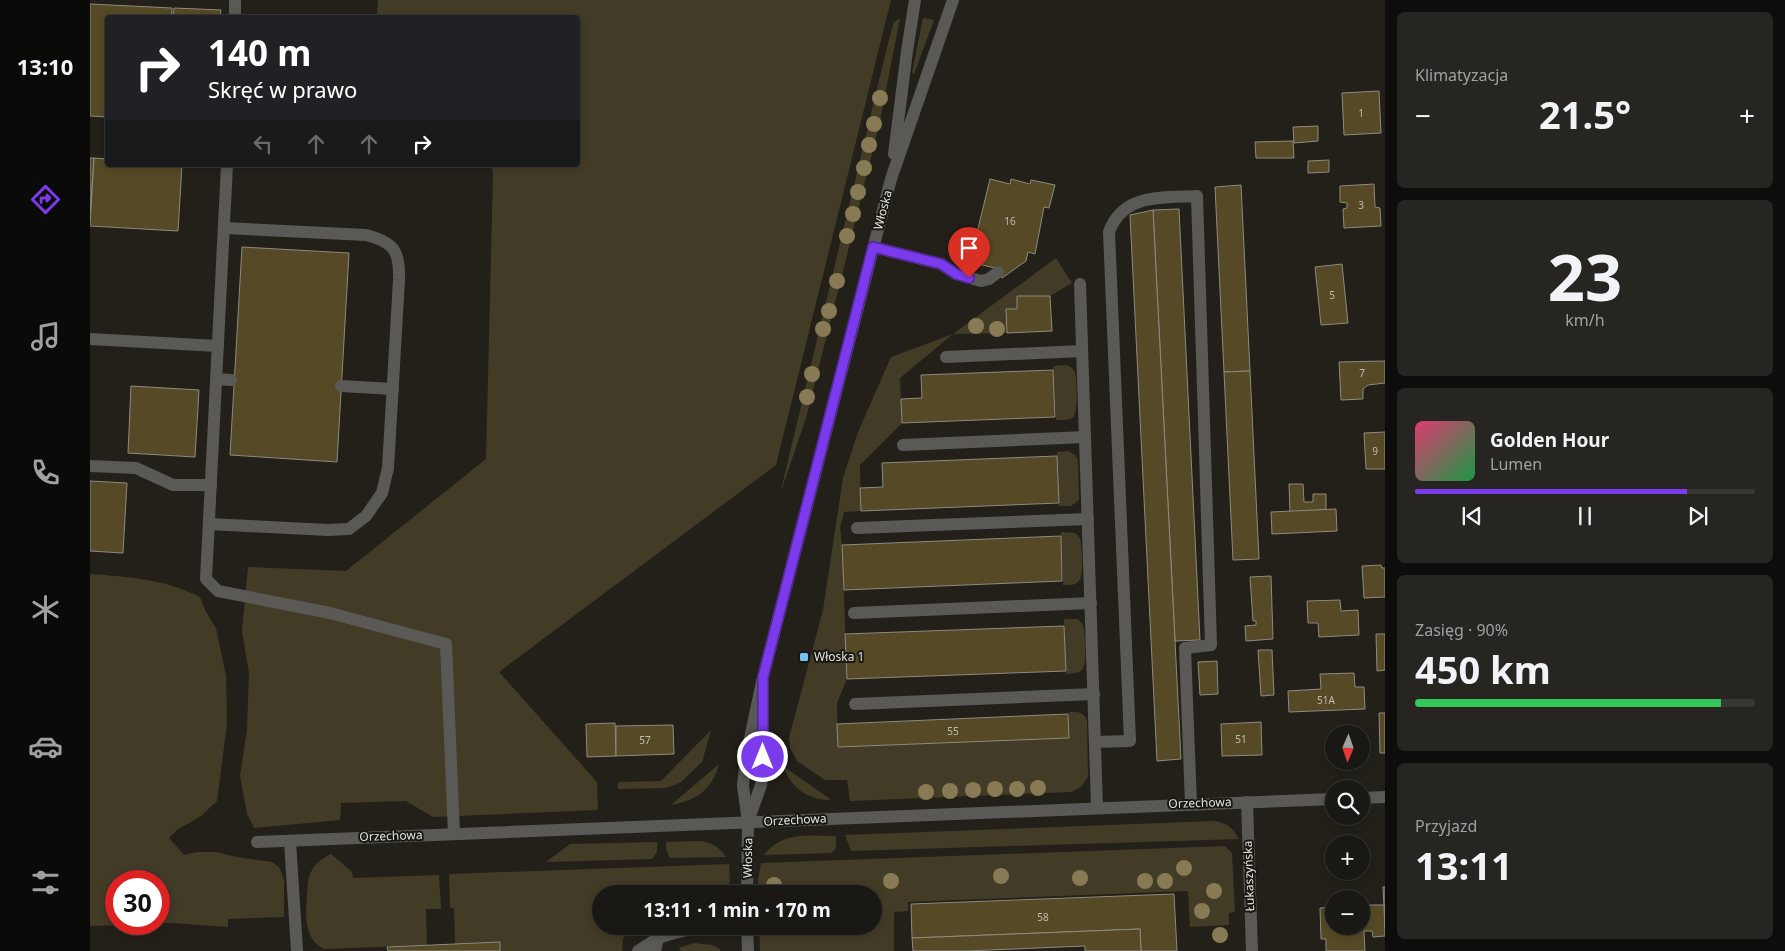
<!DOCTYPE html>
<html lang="pl">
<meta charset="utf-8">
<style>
body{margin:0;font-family:"Noto Sans",sans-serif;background:#272522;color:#f1f3f6;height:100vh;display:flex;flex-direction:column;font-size:19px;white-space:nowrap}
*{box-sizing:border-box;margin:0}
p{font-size:16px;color:#9fa0a0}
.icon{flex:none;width:28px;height:28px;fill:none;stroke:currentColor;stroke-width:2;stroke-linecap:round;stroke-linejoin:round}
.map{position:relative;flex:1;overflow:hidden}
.drawer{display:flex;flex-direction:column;gap:12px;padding:12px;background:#0e0d0b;width:400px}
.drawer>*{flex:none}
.hud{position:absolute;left:15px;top:15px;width:475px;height:152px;border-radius:5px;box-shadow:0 2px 8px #0003,0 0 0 1px #383734;background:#202124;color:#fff;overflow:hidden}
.needle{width:32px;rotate:182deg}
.tools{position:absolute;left:1235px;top:725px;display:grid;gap:10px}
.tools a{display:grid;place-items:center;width:45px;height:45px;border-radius:50%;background:#1a1814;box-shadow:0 2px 8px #0003,0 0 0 1px #383734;font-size:25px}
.speed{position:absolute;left:15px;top:870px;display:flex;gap:10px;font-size:25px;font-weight:700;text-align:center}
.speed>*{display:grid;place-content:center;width:65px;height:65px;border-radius:50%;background:#1a1814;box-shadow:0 2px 8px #0003,0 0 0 1px #383734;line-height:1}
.speed .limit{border:8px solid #d22;background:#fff;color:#111}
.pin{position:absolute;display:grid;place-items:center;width:42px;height:42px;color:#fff;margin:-51px -21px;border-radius:50% 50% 50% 0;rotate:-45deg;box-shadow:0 0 5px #0007}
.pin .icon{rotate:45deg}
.me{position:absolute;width:55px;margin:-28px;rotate:0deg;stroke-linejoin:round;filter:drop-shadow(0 0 4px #0008)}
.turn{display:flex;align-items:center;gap:18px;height:105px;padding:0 20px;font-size:22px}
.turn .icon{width:65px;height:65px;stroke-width:2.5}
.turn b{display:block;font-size:35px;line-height:42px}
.lanes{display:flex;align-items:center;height:48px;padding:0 20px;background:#0003;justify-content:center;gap:25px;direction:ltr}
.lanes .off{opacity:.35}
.big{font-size:38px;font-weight:700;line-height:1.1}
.drawer .tile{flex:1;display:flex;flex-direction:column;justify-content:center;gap:8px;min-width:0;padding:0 18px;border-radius:8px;background:#272522}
.drawer .dial{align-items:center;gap:0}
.dial b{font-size:65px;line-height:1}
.song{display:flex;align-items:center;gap:15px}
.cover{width:60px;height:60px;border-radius:8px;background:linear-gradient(135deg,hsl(340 70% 55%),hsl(140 70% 35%))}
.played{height:5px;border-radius:2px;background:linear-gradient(90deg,#7c3aed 80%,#383734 80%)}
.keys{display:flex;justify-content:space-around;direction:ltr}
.heat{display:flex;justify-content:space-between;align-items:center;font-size:28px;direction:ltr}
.charge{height:8px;border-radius:4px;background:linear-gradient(90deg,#34c759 90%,#383734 0)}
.trip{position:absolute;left:502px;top:885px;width:290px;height:50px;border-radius:25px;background:#1a1814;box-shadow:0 2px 8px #0003,0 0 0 1px #383734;font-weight:700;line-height:50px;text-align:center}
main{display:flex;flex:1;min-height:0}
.menu{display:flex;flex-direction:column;width:90px;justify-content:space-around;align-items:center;background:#0a0a08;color:#9fa0a0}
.menu .icon{width:35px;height:35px}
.menu .selected{color:#7c3aed}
.menu b{font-size:22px;color:#f1f3f6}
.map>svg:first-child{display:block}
.green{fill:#423b26}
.building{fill:#564925;stroke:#8d8a82}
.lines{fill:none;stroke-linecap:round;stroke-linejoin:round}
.service{stroke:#5a5956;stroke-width:12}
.minor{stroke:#5a5956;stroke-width:12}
.tree{fill:#887a54}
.route-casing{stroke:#51269a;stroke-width:12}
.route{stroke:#7c3aed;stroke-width:9}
.poi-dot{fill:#73c1f6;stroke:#191711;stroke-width:2}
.labels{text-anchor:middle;stroke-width:4;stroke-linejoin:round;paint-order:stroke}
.number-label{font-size:10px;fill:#c0bcb0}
.street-label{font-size:12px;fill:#e4e2de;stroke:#191711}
.poi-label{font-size:12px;fill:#e4e2de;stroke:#191711;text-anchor:start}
</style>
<main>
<nav class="menu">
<b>13:10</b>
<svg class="icon selected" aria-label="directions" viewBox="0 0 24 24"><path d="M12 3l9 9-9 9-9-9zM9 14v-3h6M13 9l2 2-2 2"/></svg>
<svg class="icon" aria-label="music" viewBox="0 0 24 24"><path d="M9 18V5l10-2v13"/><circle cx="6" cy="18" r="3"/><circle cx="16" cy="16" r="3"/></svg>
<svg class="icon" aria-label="phone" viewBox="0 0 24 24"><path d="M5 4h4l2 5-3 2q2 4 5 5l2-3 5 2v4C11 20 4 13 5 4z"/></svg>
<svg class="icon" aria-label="climate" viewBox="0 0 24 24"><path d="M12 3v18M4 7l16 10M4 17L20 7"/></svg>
<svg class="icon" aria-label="car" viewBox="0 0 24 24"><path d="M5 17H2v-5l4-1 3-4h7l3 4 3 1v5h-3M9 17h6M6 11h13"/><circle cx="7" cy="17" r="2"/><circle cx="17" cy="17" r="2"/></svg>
<svg class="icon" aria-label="filters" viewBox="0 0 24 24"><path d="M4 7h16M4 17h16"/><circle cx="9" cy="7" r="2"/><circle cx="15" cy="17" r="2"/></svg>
</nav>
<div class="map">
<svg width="1295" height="951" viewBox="0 0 1295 951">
<rect width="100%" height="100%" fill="#23201a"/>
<g class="green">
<path d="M288,0H801L686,465L409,672L507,782L508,810L343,817L316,801L251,803L250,820L164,828L157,814L150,776L157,730L159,673L152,631L158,567L256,571L396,459L403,174L402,166L377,165H488V18L287,17Z"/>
<path d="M810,18L790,121L752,275L716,418L690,494L798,43L804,22Z"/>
<path d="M833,18L844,20L824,74L822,73Z"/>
<path d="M966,258L982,283L960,296H927V309H916L917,333L863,334L810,378L812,423L770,465L771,511L754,512L750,528L752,545L757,679L747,703L748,747L979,738V712C987,711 994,712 997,721L998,777L991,787L982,792L760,801L757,780H735L707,761L700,748L699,738L733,610L753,478L768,432L801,357L863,334Z"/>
<path d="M976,365C980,366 983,368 985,372C987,378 988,411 984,416C980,421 972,420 966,420L963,366Z"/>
<path d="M978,451L985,455L988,460L989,500L981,506H969L967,452Z"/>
<path d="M971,532L985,533L990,538C992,547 995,576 988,582C984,586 978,585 973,585Z"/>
<path d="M0,574C39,577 75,579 110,597L116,612L126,628L136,676L137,724L127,801L111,816L87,830L79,838L94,855L107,852H126L147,857L182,862L189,867L194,879V917L138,919V927L83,923H69V881H26V924H60L0,926Z"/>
<path d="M974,619H988L993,625C995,633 998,663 992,670C988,674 982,673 976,674Z"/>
<path d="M621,730L612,762L590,783L576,788L528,789V782L571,781Z"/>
<path d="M629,764C622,790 607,800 581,805Z"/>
<path d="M693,766L740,799V800C715,799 702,788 693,766Z"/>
<path d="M1124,821C1137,823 1142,827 1149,839L761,851L755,835Z"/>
<path d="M746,836C746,843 748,849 741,853L674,855C693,831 718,836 746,836Z"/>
<path d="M609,841C622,842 629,847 636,857L580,858L576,849V842Z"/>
<path d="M567,842V852L562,859L456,862L480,844Z"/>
<path d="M1135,846L1142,853L1145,912L1139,913V925L1100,927L1098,891L818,902V911L804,912V951H670L669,926H784V894H668V879L671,863Z"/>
<path d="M241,854L262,872L263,878L349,875L351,909H336L337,945L234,949C213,938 216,915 217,894C218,887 217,879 221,872C225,863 233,858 241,854Z"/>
<path d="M639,864L640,881L635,894H511V926H542L533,939L532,951H410V943L365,944L364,908H360L359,874Z"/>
<path d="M604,943L622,945L630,949V951H590L589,948Z"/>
</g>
<g class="building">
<path d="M0,4L82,8V18H18V117L0,116Z"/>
<path d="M84,8L131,10L130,18H83Z"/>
<path d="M1289,91L1291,133L1254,135L1252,93Z"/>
<path d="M1228,126V141L1204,143L1203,127Z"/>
<path d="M1203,141L1204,158H1166L1165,142Z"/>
<path d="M0,158H4L0,215Z"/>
<path d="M4,158L18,159V165H92L88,231L0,226Z"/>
<path d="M1239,160V172L1218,173V161Z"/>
<path d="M900,179L920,184L921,179L940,184L941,180L965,185L959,208L954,207L945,254L938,252L936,261L912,278L905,268L880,262Z"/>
<path d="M1284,184L1285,207L1290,208L1291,226L1254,228L1253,209L1257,208V203L1250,202V186Z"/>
<path d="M1151,185L1160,371L1134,372L1125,187Z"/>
<path d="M1089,209L1110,640L1085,641L1063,210Z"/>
<path d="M1063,210L1091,759L1067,761L1040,215Z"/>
<path d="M152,247L259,253L247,462L140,455Z"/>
<path d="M1252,264L1258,323L1231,325L1225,267Z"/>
<path d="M927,296H960L962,331L917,333L916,309H927Z"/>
<path d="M1295,361V383L1278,385L1273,389V399L1251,400L1249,362Z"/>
<path d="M963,370L965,417L812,423L811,399L832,398L831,375Z"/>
<path d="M1160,371L1169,559L1143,560L1134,372Z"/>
<path d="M41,386L109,390L105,457L38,453Z"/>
<path d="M1295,432V469H1276L1274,433Z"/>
<path d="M967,456L969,503L771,511L770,488L793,487L792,463Z"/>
<path d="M0,481L37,483L33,553L0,551Z"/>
<path d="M1199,484H1213L1214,502H1223V494H1236V510L1200,512Z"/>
<path d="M1246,509L1247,531L1182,534L1181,512Z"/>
<path d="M971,536L972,581L754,590L752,545Z"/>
<path d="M1291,565L1292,568H1295V597L1274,598L1272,566Z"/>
<path d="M1181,576L1183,639L1156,641L1155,626L1166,625V621H1163L1160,577Z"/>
<path d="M1250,600L1251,611L1268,610L1269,635L1229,637L1228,623H1218L1217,601Z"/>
<path d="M974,626L976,671L757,679L755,634Z"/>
<path d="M1286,634H1295V670L1287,671Z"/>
<path d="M1168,650H1182L1184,695L1171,696Z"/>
<path d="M1127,661L1128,694L1110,695L1108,662Z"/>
<path d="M1264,673L1265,687H1274L1275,709L1199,712L1198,691L1231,689L1230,674Z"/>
<path d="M1289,713H1295V753H1290Z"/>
<path d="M978,714L979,738L748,747L747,724Z"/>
<path d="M1171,722L1172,755L1132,756L1131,724Z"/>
<path d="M525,723L526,756L497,757L496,724Z"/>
<path d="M583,725L584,754L526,756V726Z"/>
<path d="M1293,887H1295V928Z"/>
<path d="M1084,894L1087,951H1051L1050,929L822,938L821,904Z"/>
<path d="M1278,905H1294L1295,936L1283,937L1282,931H1274L1275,951H1236V939H1231L1230,908L1244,907V926H1271V910H1278Z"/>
<path d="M1050,929L1051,951H995V946L876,951H823L822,938Z"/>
<path d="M410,942V951H298L297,947Z"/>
</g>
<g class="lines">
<g class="service">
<path d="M145,18V0"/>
<path d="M137,165L116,579L128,591L240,613L356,644L364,834"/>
<path d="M783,247L851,264L866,274L891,281L899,279L908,272"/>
<path d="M990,284L1007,807"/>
<path d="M0,339L128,346"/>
<path d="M856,357L992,351"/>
<path d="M127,379L141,380"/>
<path d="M251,386L303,389"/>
<path d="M813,445L995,437"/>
<path d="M0,466L46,468L83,485H121"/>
<path d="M119,524L238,530L259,529L276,516L292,493L298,468L309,280C310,251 304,242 276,235L134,228"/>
<path d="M767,528L998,519"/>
<path d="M764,613L1001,603"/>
<path d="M765,704L1004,694"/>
<path d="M1005,742L1040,741L1019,232C1033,193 1073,198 1107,196L1121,645L1095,648L1101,804"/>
<path d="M200,841L207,951"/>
<path d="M548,951L568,938"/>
<path d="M565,951L568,938C590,930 610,927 633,926"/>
</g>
<g class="minor">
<path d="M804,154L817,51L825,0"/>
<path d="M1271,798L1295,797"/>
<path d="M1157,802L1162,951"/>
<path d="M659,819L671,785L673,757V704"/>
<path d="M167,842L1244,799"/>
<path d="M657,894L658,822L653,786L656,757L673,677L801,179L863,0"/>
<path d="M657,926L658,951"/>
</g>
</g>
<g class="tree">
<circle cx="790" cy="98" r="8"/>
<circle cx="784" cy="124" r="8"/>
<circle cx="779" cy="145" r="8"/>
<circle cx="774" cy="168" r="8"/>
<circle cx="768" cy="192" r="8"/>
<circle cx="763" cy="214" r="8"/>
<circle cx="757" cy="236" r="8"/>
<circle cx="747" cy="281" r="8"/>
<circle cx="739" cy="311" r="8"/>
<circle cx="886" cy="326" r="8"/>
<circle cx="733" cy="329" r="8"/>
<circle cx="907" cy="329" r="8"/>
<circle cx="722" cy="374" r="8"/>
<circle cx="717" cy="397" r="8"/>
<circle cx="948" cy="788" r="8"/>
<circle cx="905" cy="789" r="8"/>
<circle cx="927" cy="789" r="8"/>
<circle cx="883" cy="790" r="8"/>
<circle cx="860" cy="791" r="8"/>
<circle cx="836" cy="792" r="8"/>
<circle cx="1094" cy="868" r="8"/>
<circle cx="911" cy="876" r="8"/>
<circle cx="990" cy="878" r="8"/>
<circle cx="801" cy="881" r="8"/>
<circle cx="1055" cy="881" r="8"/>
<circle cx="1075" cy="881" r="8"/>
<circle cx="684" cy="885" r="8"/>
<circle cx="1124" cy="891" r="8"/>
<circle cx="1112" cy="911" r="8"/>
<circle cx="1130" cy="935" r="8"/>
</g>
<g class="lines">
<g class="route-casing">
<path id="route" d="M673,757V677L783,247L851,264L866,274L879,278"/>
</g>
<use href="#route" class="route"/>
</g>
<rect class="poi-dot" x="709" y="652" width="10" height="10" rx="2.5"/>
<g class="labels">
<g class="number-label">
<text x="1271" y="117">1</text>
<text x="1271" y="209">3</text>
<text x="920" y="225">16</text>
<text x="1242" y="299">5</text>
<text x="1272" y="377">7</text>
<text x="1285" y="455">9</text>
<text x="1236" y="704">51A</text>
<text x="863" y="735">55</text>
<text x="1151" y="743">51</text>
<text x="555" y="744">57</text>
<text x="953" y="921">58</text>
</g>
<g class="street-label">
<text transform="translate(793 210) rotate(-75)" y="4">Włoska</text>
<text transform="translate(1110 803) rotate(-2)" y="4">Orzechowa</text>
<text transform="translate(705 820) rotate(-3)" y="4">Orzechowa</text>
<text transform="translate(301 836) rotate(-2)" y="4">Orzechowa</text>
<text transform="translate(658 858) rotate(-89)" y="4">Włoska</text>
<text transform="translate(1159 876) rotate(-92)" y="4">Łukaszyńska</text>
</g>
<g class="poi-label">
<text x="724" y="661">Włoska 1</text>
</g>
</g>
</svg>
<div class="tools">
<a><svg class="needle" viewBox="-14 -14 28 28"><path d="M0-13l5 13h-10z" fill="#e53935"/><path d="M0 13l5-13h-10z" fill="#9fa0a0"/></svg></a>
<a><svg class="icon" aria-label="search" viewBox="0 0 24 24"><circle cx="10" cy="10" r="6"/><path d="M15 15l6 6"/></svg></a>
<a>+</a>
<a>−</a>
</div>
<div class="speed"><div class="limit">30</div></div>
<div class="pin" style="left:879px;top:278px;background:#d93025"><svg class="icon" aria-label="arrive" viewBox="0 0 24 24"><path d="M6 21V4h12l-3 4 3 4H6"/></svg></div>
<svg class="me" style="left:673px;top:757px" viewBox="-20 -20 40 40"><circle r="17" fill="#7c3aed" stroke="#fff" stroke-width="3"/><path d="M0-11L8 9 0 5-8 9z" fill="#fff"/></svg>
<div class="trip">13:11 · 1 min · 170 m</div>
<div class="hud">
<div class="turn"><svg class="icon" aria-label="right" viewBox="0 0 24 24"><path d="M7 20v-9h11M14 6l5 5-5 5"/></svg><div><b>140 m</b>Skręć w prawo</div></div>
<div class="lanes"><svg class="icon off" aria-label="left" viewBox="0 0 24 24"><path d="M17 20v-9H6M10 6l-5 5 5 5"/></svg><svg class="icon off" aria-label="ahead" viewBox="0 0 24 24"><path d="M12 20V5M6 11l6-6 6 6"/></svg><svg class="icon off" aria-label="ahead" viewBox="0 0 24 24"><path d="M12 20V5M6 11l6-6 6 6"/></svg><svg class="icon" aria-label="right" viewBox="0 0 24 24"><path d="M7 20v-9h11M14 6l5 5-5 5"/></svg></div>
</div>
</div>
<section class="drawer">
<div class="tile"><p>Klimatyzacja</p>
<div class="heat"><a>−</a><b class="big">21.5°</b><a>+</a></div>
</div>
<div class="tile dial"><b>23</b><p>km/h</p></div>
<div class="tile">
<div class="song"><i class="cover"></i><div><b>Golden Hour</b><p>Lumen</p></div></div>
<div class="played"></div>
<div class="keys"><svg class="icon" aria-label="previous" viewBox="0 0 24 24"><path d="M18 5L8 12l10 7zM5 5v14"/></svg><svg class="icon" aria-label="pause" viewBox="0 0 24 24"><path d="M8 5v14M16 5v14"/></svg><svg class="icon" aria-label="next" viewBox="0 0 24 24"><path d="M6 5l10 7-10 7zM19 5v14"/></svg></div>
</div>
<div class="tile"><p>Zasięg · 90%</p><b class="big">450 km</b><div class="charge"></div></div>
<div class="tile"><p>Przyjazd</p><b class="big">13:11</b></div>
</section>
</main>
